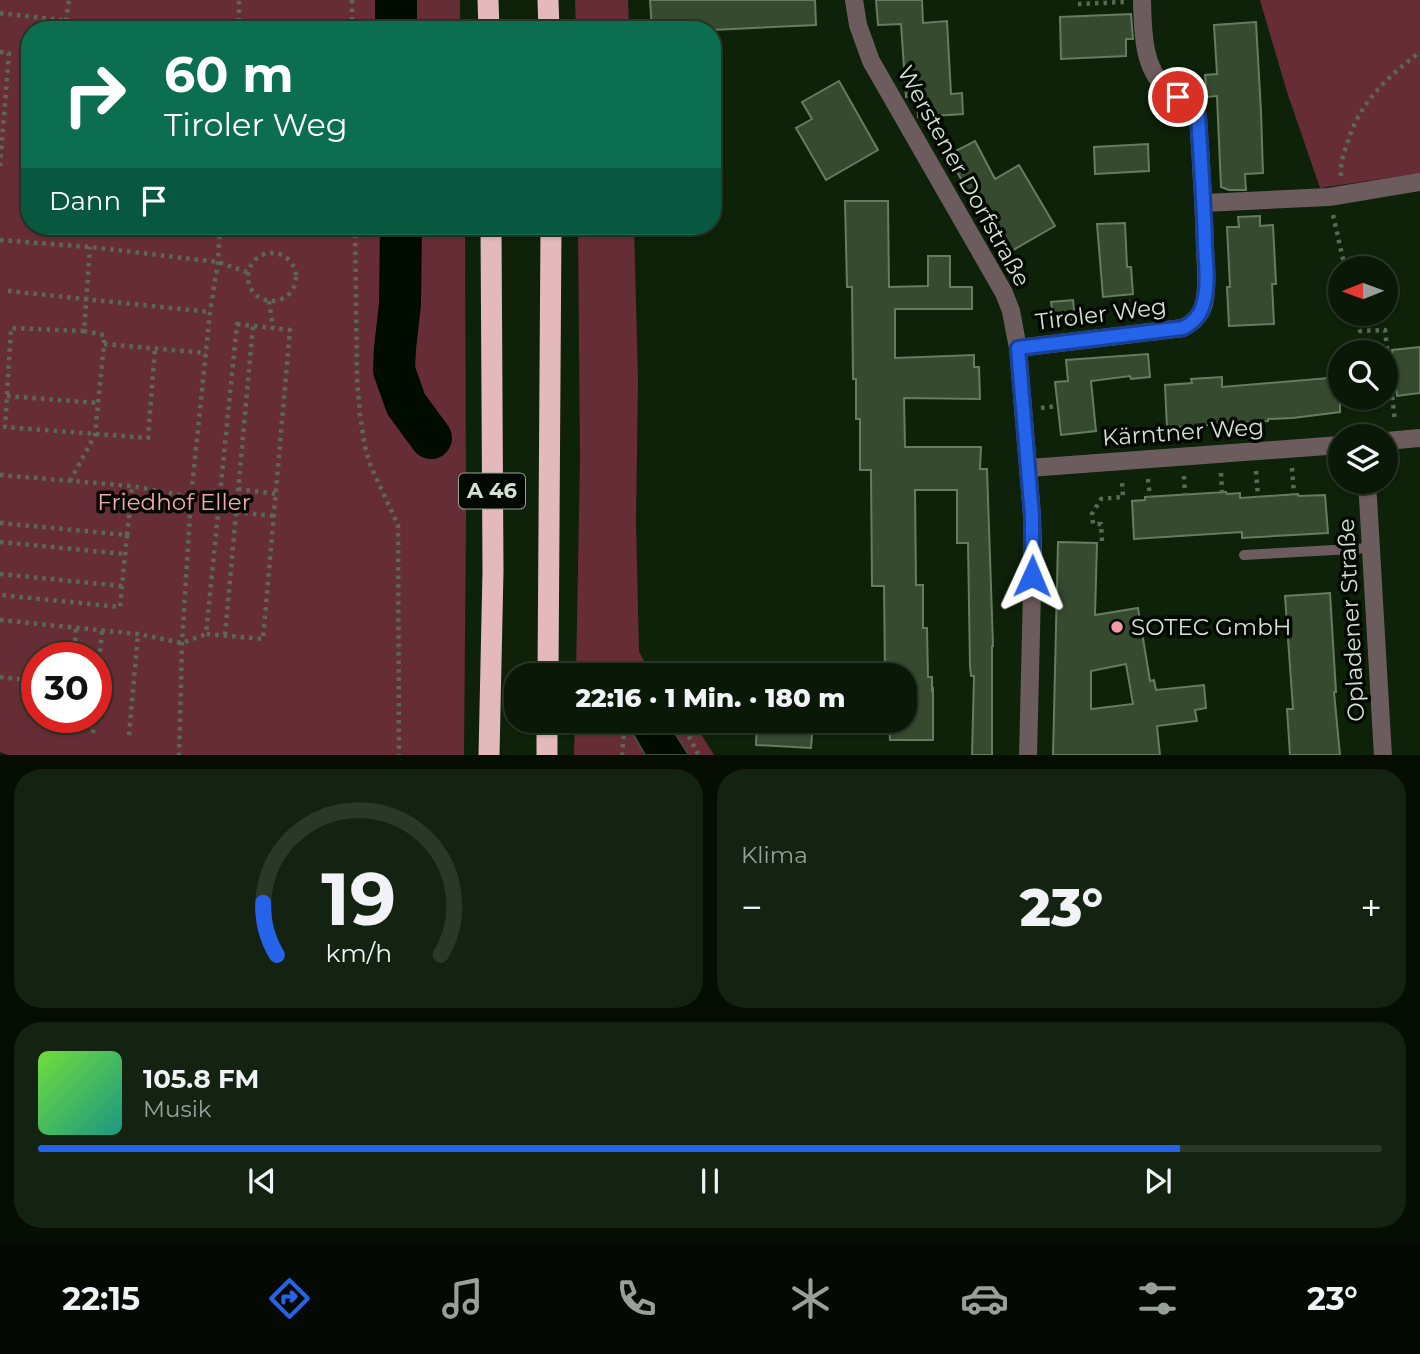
<!DOCTYPE html>
<html lang="de">
<meta charset="utf-8">
<style>
body{margin:0;font-family:Montserrat,sans-serif;background:#132211;color:#f1f3f6;height:100vh;display:flex;flex-direction:column;font-size:26px;white-space:nowrap}
*{box-sizing:border-box;margin:0}
p{font-size:23px;color:#99a09b}
.icon{flex:none;width:38px;height:38px;fill:none;stroke:currentColor;stroke-width:2;stroke-linecap:round;stroke-linejoin:round}
.map{position:relative;height:755px;overflow:hidden}
.sheet{display:flex;flex-direction:column;gap:14px;padding:14px;background:#060e04;flex:1}
.sheet>*{flex:none}
.guide{position:absolute;left:21px;top:21px;width:700px;height:214px;border-radius:28px;box-shadow:0 2px 5px #0004,0 0 0 2px #2a3828;background:#0b6e4f;color:#fff;overflow:hidden}
.needle{width:46px;rotate:269deg}
.buttons{position:absolute;left:1328px;top:256px;display:grid;gap:14px}
.buttons a{display:grid;place-items:center;width:70px;height:70px;border-radius:50%;background:#0a1907;box-shadow:0 2px 5px #0004,0 0 0 2px #2a3828;font-size:35px}
.speed{position:absolute;left:21px;top:642px;display:flex;gap:14px;font-size:35px;font-weight:700;text-align:center}
.speed>*{display:grid;place-content:center;width:91px;height:91px;border-radius:50%;background:#0a1907;box-shadow:0 2px 5px #0004,0 0 0 2px #2a3828;line-height:1}
.speed .limit{border:10px solid #d22;background:#fff;color:#111}
.pin{position:absolute;display:grid;place-items:center;width:60px;height:60px;color:#fff;margin:-30px;border:4px solid #fff;border-radius:50%;box-shadow:0 2px 7px #0007}
.me{position:absolute;width:77px;margin:-38px;rotate:1deg;stroke-linejoin:round;filter:drop-shadow(0 0 5px #0008)}
.turn{display:flex;align-items:center;gap:24px;height:147px;padding:0 28px;font-size:32px}
.turn .icon{width:91px;height:91px;stroke-width:2.5}
.turn b{display:block;font-size:49px;line-height:60px}
.then{display:flex;align-items:center;height:66px;padding:0 28px;background:#0003;gap:14px;font-size:26px}
.big{font-size:52px;font-weight:800;line-height:1.1}
.sheet .widget{flex:1;display:flex;flex-direction:column;justify-content:center;gap:10px;min-width:0;padding:0 24px;border-radius:28px;background:#132211}
.sheet .dial{align-items:center;gap:0}
.dial svg{height:182px;overflow:visible;fill:none;stroke:#2a3828;stroke-width:7;stroke-linecap:round;text-anchor:middle}
.dial text{fill:#f1f3f6;stroke:none}
.song{display:flex;align-items:center;gap:21px}
.cover{width:84px;height:84px;border-radius:10px;background:linear-gradient(135deg,hsl(100 70% 55%),hsl(170 70% 35%))}
.played{height:7px;border-radius:4px;background:linear-gradient(90deg,#2563eb 85%,#2a3828 85%)}
.keys{display:flex;justify-content:space-around;direction:ltr}
.heat{display:flex;justify-content:space-between;align-items:center;font-size:38px;direction:ltr}
.sheet .tiles{flex:1;display:grid;gap:14px;grid-template-columns:1fr 1fr}
.widget:last-child{grid-column:span 2}
.trip{position:absolute;left:504px;top:663px;width:413px;height:70px;border-radius:28px;background:#0a1907;box-shadow:0 2px 5px #0004,0 0 0 2px #2a3828;font-weight:800;line-height:70px;text-align:center}
.dock{display:flex;height:112px;justify-content:space-around;align-items:center;background:#040a03;color:#99a09b}
.dock .icon{width:49px;height:49px}
.dock .active{color:#2563eb}
.dock b{font-size:32px;color:#f1f3f6}
.map>svg:first-child{display:block}
.green{fill:#672d36;fill-rule:evenodd}
.water{fill:#000c00;stroke:#404c3f;stroke-width:2}
.lines{fill:none;stroke-linecap:round;stroke-linejoin:round}
.river{stroke:#000c00;stroke-width:42}
.building{fill:#364a30;stroke:#667c60;stroke-width:2;fill-rule:evenodd}
.path{stroke:#596955;stroke-width:4.5;stroke-dasharray:3.5 5;stroke-linecap:butt}
.service{stroke:#6d5c5e;stroke-width:10}
.minor{stroke:#6d5c5e;stroke-width:18}
.motorway{stroke:#e3b9bc;stroke-width:21}
.route-casing{stroke:#184099;stroke-width:18}
.route{stroke:#2563eb;stroke-width:12}
.poi-dot{fill:#f49aa4;stroke:#030802;stroke-width:2.5}
.labels{text-anchor:middle;stroke-width:7;stroke-linejoin:round;paint-order:stroke}
.shield{fill:#030802;stroke:#96a094;stroke-width:2}
.shield-label{font-size:21px;font-weight:bold;fill:#d5e1d2}
.street-label{font-size:23px;fill:#d5e1d2;stroke:#030802}
.park-label{font-size:23px;fill:#f7a7b0;stroke:#030802}
.poi-label{font-size:23px;fill:#d5e1d2;stroke:#030802;text-anchor:start}
</style>
<div class="map">
<svg width="1420" height="756" viewBox="0 0 1420 756">
<rect width="100%" height="100%" fill="#0e2109"/>
<g class="green">
<path d="M0,0H392V30H30V226H393V257L386,359L388,381L427,447L434,440L404,383V226H465L466,513L464,755L11,756L0,752ZM37,658H96V718H37Z"/>
<path d="M402,0H460V30H403Z"/>
<path d="M575,0H628L629,30H576Z"/>
<path d="M1260,0H1420V173L1320,188L1287,92Z"/>
<path d="M578,226H634L638,380L636,522L639,652L647,666L658,675H576L580,460Z"/>
<path d="M575,721H647L632,733L645,755L574,756Z"/>
<path d="M667,721H693L714,755H689Z"/>
</g>
<path class="water" d="M647,721H667L689,755H645L632,732Z"/>
<g class="lines">
<g class="river">
<path d="M396,0V30"/>
<path d="M401,226L400,304L395,348L394,370L406,404L431,438"/>
</g>
</g>
<g class="building">
<path d="M650,0H815L816,25L712,30H652Z"/>
<path d="M876,0H922L923,23L947,21L951,94L962,93L963,114L918,117L917,96L906,97L901,24L878,25Z"/>
<path d="M1131,14L1133,39H1126V56L1061,59L1060,17Z"/>
<path d="M1256,22L1261,112L1263,173L1245,174L1246,190H1229L1221,187L1217,96L1207,97L1205,75L1217,74L1214,25Z"/>
<path d="M839,81L878,150L826,180L796,128L812,119L802,102Z"/>
<path d="M975,141L995,179L1019,165L1055,226L1008,253L972,190L968,192L948,155Z"/>
<path d="M1148,144L1149,171L1095,174L1094,147Z"/>
<path d="M845,201H888L889,287L928,286V256H950V287H972V309H895V358L974,355V367H979L980,399L904,398L905,447H981L980,469H987L993,646H992V755H972L974,676H971L970,666L968,543H957V490H915L916,585H923V628H927L928,677H932V690L933,689V740H890L889,721H905V676H885L884,586H872L871,470H860V419H856V379H853L852,287H847Z"/>
<path d="M1260,216V226L1273,225L1276,284H1272L1274,324L1229,326L1227,287H1230L1227,227H1239L1238,217Z"/>
<path d="M1125,223L1127,267H1131L1133,294L1103,297L1097,224Z"/>
<path d="M1073,300L1075,321L1054,324L1051,302Z"/>
<path d="M1420,347V393L1397,396L1392,350Z"/>
<path d="M1148,354L1150,377L1131,379L1130,376L1091,381L1096,431L1061,435L1055,382L1068,381L1066,360Z"/>
<path d="M1222,377V387L1340,377V412L1293,418L1268,419V421L1167,428L1165,385L1192,383L1191,379Z"/>
<path d="M1226,492L1227,494L1240,493V498L1298,494L1299,496L1325,495L1328,533L1242,538V532L1134,539L1132,501L1145,500V497Z"/>
<path d="M1058,542L1097,543L1095,615L1138,608L1150,681L1154,680L1156,690L1204,685L1206,708L1195,710L1197,721L1157,726L1160,755H1053ZM1126,664L1133,704L1091,709V671Z"/>
<path d="M1330,593L1336,692H1334L1340,755H1290L1287,709H1293L1285,596Z"/>
<path d="M757,721H813L811,748L756,745Z"/>
</g>
<g class="lines">
<g class="path">
<path d="M352,0V30"/>
<path d="M1078,4L1124,2"/>
<path d="M0,13L147,30"/>
<path d="M66,21L69,0"/>
<path d="M239,30V0"/>
<path d="M0,52L9,53L0,166"/>
<path d="M1341,176C1340,165 1343,155 1347,144C1359,103 1386,78 1420,52"/>
<path d="M1333,215L1345,268"/>
<path d="M355,226L357,379L360,415L365,447L371,467L398,525L399,756"/>
<path d="M0,240L90,247L218,262L247,272"/>
<circle cx="272" cy="277" r="24"/>
<path d="M8,291L210,312"/>
<path d="M269,301L273,328"/>
<path d="M1356,313L1360,331L1385,330L1395,422"/>
<path d="M237,324L290,330L263,639L206,634Z"/>
<path d="M84,331L11,328L5,427L148,438L155,348"/>
<path d="M104,344L206,353"/>
<path d="M7,396L98,403"/>
<path d="M1041,408L1058,406"/>
<path d="M1292,468L1294,494"/>
<path d="M1256,471L1258,497"/>
<path d="M1221,473L1222,492"/>
<path d="M0,475L132,486L191,497L237,500"/>
<path d="M1184,476L1185,495"/>
<path d="M1148,479L1150,497"/>
<path d="M70,481L95,435L104,344V335L84,331L90,247"/>
<path d="M238,489L276,494"/>
<path d="M236,512L274,516"/>
<path d="M0,523L127,535L120,607L0,595"/>
<path d="M127,535L132,487"/>
<path d="M1102,541L1101,524H1093L1092,514L1101,499L1123,497L1122,482"/>
<path d="M0,542L125,554"/>
<path d="M0,574L122,586"/>
<path d="M0,620L138,634L182,643L206,634"/>
<path d="M225,635L253,326"/>
<path d="M74,658L76,628"/>
<path d="M0,677L37,681"/>
<path d="M96,694L102,630"/>
<path d="M681,721L699,756"/>
<path d="M93,733L94,718"/>
<path d="M129,735L138,634"/>
<path d="M179,756L182,643L191,497L210,312L218,262L220,226"/>
<path d="M622,756L624,733L640,721"/>
</g>
<path class="service" d="M1244,555L1371,548"/>
<g class="minor">
<path d="M854,0L858,25L871,61L1004,293L1011,311L1018,348L1032,515L1033,550L1028,756"/>
<path d="M1204,203L1329,197L1420,182"/>
<path d="M1018,348L1183,328C1193,323 1201,315 1204,304C1208,286 1206,267 1205,249C1204,205 1201,161 1198,117C1191,103 1177,97 1166,88C1142,67 1143,29 1142,0"/>
<path d="M1386,441L1420,438"/>
<path d="M1029,468L1340,445"/>
<path d="M1367,481L1383,756"/>
</g>
<g class="motorway">
<path d="M488,0L489,30"/>
<path d="M548,0L549,30"/>
<path d="M548,676L551,226"/>
<path d="M489,756L493,571L491,226"/>
<path d="M547,756V721"/>
</g>
</g>
<g class="lines">
<g class="route-casing">
<path id="route" d="M1032,576V516L1018,348L1183,328C1193,323 1200,316 1203,305C1209,286 1206,265 1205,246C1204,203 1201,160 1198,117L1193,108L1178,97"/>
</g>
<use href="#route" class="route"/>
</g>
<circle class="poi-dot" cx="1117" cy="627" r="7"/>
<g class="labels">
<rect class="shield" x="459" y="473.5" width="66" height="35" rx="5"/>
<g class="shield-label">
<text x="492" y="498">A 46</text>
</g>
<g class="street-label">
<text transform="translate(964 176) rotate(61)" y="8">Werstener Dorfstraße</text>
<text transform="translate(1101 314) rotate(-7)" y="8">Tiroler Weg</text>
<text transform="translate(1183 432) rotate(-4)" y="8">Kärntner Weg</text>
<text transform="translate(1351 620) rotate(-93)" y="8">Opladener Straße</text>
</g>
<g class="park-label">
<text x="174" y="510">Friedhof Eller</text>
</g>
<g class="poi-label">
<text x="1131" y="635">SOTEC GmbH</text>
</g>
</g>
</svg>
<div class="buttons">
<a><svg class="needle" viewBox="-14 -14 28 28"><path d="M0-13l5 13h-10z" fill="#e53935"/><path d="M0 13l5-13h-10z" fill="#99a09b"/></svg></a>
<a><svg class="icon" aria-label="search" viewBox="0 0 24 24"><circle cx="10" cy="10" r="6"/><path d="M15 15l6 6"/></svg></a>
<a><svg class="icon" aria-label="layers" viewBox="0 0 24 24"><path d="M12 4l9 5-9 5-9-5zM3 14l9 5 9-5"/></svg></a>
</div>
<div class="speed"><div class="limit">30</div></div>
<div class="pin" style="left:1178px;top:97px;background:#d93025"><svg class="icon" aria-label="arrive" viewBox="0 0 24 24"><path d="M6 21V4h12l-3 4 3 4H6"/></svg></div>
<svg class="me" style="left:1032px;top:576px" viewBox="-20 -20 40 40"><path d="M0-17L14 15 0 8-14 15z" fill="#2563eb" stroke="#fff" stroke-width="4"/></svg>
<div class="trip">22:16 · 1 Min. · 180 m</div>
<div class="guide">
<div class="turn"><svg class="icon" aria-label="right" viewBox="0 0 24 24"><path d="M7 20v-9h11M14 6l5 5-5 5"/></svg><div><b>60 m</b>Tiroler Weg</div></div>
<div class="then">Dann<svg class="icon" aria-label="arrive" viewBox="0 0 24 24"><path d="M6 21V4h12l-3 4 3 4H6"/></svg></div>
</div>
</div>
<section class="sheet">
<div class="tiles">
<div class="widget dial"><svg viewBox="0 0 100 80">
<path d="M14 69A42 42 0 1 1 86 69"/>
<path d="M14 69A42 42 0 0 1 8 46" stroke="#2563eb"/>
<text x="50" y="56" font-size="32" font-weight="700">19</text>
<text x="50" y="72" font-size="11">km/h</text>
</svg></div>
<div class="widget"><p>Klima</p>
<div class="heat"><a>−</a><b class="big">23°</b><a>+</a></div>
</div>
<div class="widget">
<div class="song"><i class="cover"></i><div><b>105.8 FM</b><p>Musik</p></div></div>
<div class="played"></div>
<div class="keys"><svg class="icon" aria-label="previous" viewBox="0 0 24 24"><path d="M18 5L8 12l10 7zM5 5v14"/></svg><svg class="icon" aria-label="pause" viewBox="0 0 24 24"><path d="M8 5v14M16 5v14"/></svg><svg class="icon" aria-label="next" viewBox="0 0 24 24"><path d="M6 5l10 7-10 7zM19 5v14"/></svg></div>
</div>
</div>
</section>
<nav class="dock">
<b>22:15</b>
<svg class="icon active" aria-label="directions" viewBox="0 0 24 24"><path d="M12 3l9 9-9 9-9-9zM9 14v-3h6M13 9l2 2-2 2"/></svg>
<svg class="icon" aria-label="music" viewBox="0 0 24 24"><path d="M9 18V5l10-2v13"/><circle cx="6" cy="18" r="3"/><circle cx="16" cy="16" r="3"/></svg>
<svg class="icon" aria-label="phone" viewBox="0 0 24 24"><path d="M5 4h4l2 5-3 2q2 4 5 5l2-3 5 2v4C11 20 4 13 5 4z"/></svg>
<svg class="icon" aria-label="climate" viewBox="0 0 24 24"><path d="M12 3v18M4 7l16 10M4 17L20 7"/></svg>
<svg class="icon" aria-label="car" viewBox="0 0 24 24"><path d="M5 17H2v-5l4-1 3-4h7l3 4 3 1v5h-3M9 17h6M6 11h13"/><circle cx="7" cy="17" r="2"/><circle cx="17" cy="17" r="2"/></svg>
<svg class="icon" aria-label="filters" viewBox="0 0 24 24"><path d="M4 7h16M4 17h16"/><circle cx="9" cy="7" r="2"/><circle cx="15" cy="17" r="2"/></svg>
<b>23°</b>
</nav>
